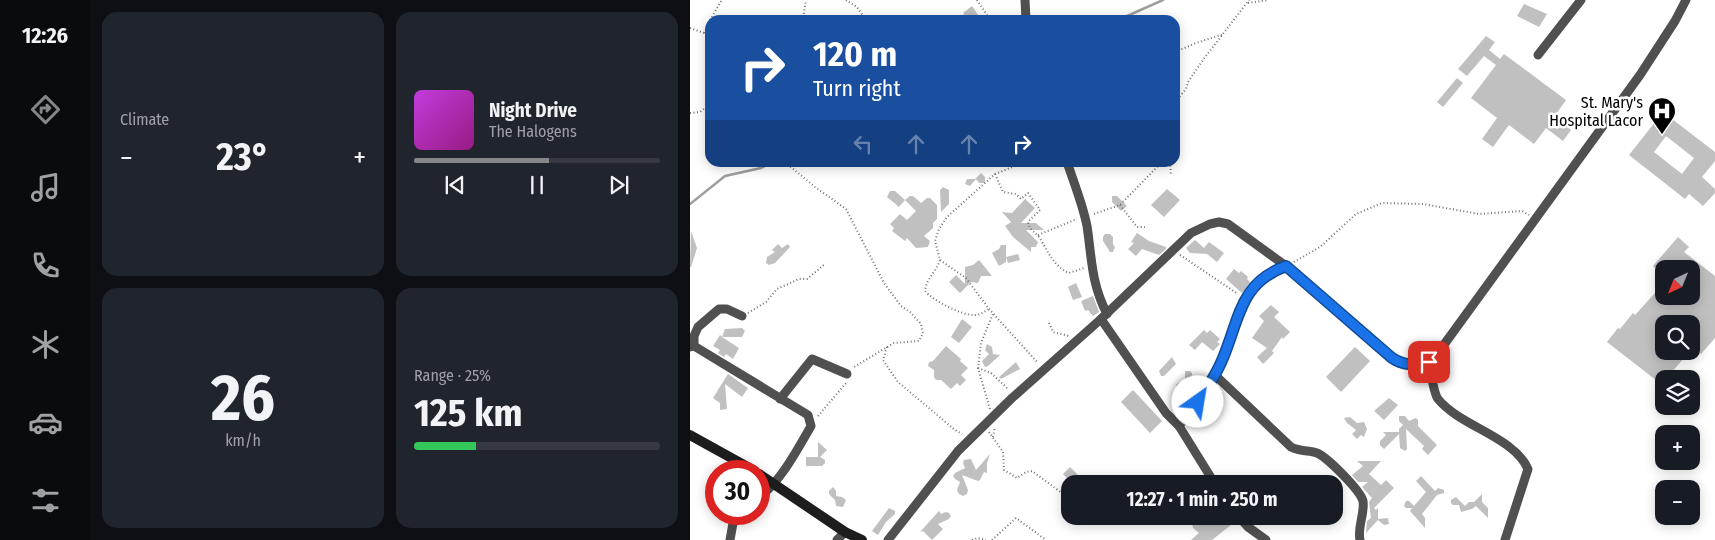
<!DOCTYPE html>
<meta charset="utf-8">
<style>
body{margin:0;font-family:"Fira Sans Condensed",sans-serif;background:#20242c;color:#f1f3f6;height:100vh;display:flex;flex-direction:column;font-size:19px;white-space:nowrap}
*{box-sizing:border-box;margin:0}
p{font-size:16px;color:#9ea1a6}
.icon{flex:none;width:28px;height:28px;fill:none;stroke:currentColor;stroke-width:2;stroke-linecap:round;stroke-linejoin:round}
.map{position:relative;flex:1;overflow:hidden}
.drawer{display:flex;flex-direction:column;gap:12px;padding:12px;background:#0d0f14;width:600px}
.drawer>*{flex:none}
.hud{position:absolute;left:15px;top:15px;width:475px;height:152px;border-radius:15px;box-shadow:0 2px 12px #0003;background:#1a4fa0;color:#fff;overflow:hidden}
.needle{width:32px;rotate:223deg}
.buttons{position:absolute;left:965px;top:260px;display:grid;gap:10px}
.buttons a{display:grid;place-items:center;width:45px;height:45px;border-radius:10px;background:#171b24;box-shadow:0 2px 12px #0003;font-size:25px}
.speed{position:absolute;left:15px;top:460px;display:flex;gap:10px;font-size:25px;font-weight:700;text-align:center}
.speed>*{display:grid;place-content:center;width:65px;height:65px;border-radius:50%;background:#171b24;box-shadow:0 2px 12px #0003;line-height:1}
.speed .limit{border:8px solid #d22;background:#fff;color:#111}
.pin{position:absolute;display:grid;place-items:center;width:42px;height:42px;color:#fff;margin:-21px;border-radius:10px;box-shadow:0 2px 8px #0006}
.me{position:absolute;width:55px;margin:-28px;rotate:32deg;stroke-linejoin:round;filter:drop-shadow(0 0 4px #0008)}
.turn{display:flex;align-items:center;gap:18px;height:105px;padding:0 25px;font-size:22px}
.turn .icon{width:65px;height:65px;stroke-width:2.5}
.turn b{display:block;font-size:35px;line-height:42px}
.lanes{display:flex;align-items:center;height:48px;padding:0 25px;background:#0003;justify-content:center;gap:25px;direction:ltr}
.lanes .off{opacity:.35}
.big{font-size:38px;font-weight:700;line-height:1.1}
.drawer .tile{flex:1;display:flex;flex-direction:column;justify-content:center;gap:8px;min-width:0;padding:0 18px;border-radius:15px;background:#20242c}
.drawer .dial{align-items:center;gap:0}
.dial b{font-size:65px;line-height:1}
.song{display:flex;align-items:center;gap:15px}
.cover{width:60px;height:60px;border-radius:8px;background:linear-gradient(135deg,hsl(290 70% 55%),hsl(310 70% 35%))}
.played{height:5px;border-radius:2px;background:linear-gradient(90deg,#858687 55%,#363941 55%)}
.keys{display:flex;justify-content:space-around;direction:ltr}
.heat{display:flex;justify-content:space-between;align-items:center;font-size:28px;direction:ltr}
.charge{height:8px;border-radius:4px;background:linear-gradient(90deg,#34c759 25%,#363941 0)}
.drawer .tiles{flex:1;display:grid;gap:12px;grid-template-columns:repeat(2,1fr)}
.trip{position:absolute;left:371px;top:475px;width:282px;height:50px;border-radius:15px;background:#171b24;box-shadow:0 2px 12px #0003;font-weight:700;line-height:50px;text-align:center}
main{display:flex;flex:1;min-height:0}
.tabs{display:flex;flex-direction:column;width:90px;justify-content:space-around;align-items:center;background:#090b0e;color:#9ea1a6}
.tabs .icon{width:35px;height:35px}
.tabs .active{color:#858687}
.tabs b{font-size:22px;color:#f1f3f6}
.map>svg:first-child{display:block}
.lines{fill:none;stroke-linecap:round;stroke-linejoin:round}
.stream{stroke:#9e9e9e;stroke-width:2.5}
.building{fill:#c0c0c0;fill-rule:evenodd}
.path{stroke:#727272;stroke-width:2;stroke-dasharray:1 2.5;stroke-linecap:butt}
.street{stroke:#505050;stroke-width:9}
.secondary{stroke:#1d1d1d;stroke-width:10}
.route-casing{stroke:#114b97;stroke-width:12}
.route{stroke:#1a73e8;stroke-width:9}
.labels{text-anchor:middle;stroke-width:5;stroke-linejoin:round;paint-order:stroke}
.poi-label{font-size:16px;fill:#000;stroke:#fff;text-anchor:end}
</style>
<main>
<nav class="tabs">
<b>12:26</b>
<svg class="icon active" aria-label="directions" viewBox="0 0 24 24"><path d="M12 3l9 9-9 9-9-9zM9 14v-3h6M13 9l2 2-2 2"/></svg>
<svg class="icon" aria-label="music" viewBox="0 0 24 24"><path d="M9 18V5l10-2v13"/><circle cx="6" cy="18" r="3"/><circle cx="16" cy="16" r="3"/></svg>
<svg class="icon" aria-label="phone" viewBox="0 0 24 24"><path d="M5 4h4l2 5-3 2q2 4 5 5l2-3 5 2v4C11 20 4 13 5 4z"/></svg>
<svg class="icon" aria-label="climate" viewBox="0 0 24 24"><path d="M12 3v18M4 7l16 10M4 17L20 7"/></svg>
<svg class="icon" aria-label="car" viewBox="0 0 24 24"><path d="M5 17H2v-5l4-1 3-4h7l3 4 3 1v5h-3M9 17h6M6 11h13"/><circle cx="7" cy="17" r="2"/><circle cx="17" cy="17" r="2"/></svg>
<svg class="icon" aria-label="filters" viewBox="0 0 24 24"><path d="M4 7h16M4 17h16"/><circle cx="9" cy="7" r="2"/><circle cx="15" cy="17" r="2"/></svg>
</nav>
<section class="drawer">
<div class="tiles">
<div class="tile"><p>Climate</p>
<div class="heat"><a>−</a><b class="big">23°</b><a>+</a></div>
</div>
<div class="tile">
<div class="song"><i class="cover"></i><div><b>Night Drive</b><p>The Halogens</p></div></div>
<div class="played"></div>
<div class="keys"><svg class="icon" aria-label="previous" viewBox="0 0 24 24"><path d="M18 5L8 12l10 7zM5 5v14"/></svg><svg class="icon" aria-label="pause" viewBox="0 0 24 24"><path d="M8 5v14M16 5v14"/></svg><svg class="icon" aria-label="next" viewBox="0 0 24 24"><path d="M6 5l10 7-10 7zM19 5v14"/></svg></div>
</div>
<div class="tile dial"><b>26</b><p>km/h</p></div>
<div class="tile"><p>Range · 25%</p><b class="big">125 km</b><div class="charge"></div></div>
</div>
</section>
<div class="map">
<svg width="1025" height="540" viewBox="0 0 1025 540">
<rect width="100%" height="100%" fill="#fff"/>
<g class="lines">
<g class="stream">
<path d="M428,20L473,0"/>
<path d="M0,204L35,176L71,168L82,162"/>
</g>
</g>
<g class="building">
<path d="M834,4L857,14L849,27L827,16Z"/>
<path d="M282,6L289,16L284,20H278L273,13Z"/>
<path d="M796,36L805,42L799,50L810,59L814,54L876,100L864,117L881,130L873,141L856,128L844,144L819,125L803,147L792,139L807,118L781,98L806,65L794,56L777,76L768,69Z"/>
<path d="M767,78L773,83L753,107L747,102Z"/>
<path d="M973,112L1025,152V161L1012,177L1025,189V193L1013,206L999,194L995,199L939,155ZM976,136L1004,158L992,174L964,152Z"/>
<path d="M291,173L295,177V183H289L286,179L280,186L275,184L277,179H285Z"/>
<path d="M253,187L259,190V204L251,212L250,190Z"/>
<path d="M477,189L490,200L474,217L461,205Z"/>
<path d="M200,191H205L215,200L209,207L197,197Z"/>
<path d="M220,196H223L231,203L237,198H240L247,205V219L243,223V228L234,236L240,241L238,247L226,248L217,238L215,241L202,231L204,228L200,224L210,214L217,220L226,211L215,200Z"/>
<path d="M422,196H427L437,206L431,211L422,202Z"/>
<path d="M335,199L345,208L331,223H346L354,230H336L348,242L346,247H341V252L323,237L315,226L321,222L312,212L322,213Z"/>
<path d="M1,231L7,248L1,267H0Z"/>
<path d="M447,233L459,241L476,247V249L469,255L452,249L446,256L438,249L444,243L441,242Z"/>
<path d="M415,234H420L423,237V244L425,247L423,252H420L413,241V237Z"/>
<path d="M988,237L999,247L994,252L1025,276V338L1011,354L1001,346V324H974V351H990L996,356L971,384L917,342L928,328L930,329L943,313L945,315L974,283V296H1001V292L1006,286L1001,282V269H974V276L963,266Z"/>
<path d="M505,240L514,248L519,242L534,253L527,262L517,254L500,253L496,248Z"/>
<path d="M88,244L92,248L98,244L100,247L85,263L79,265L76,263L77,257L85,252L82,250Z"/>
<path d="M311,245H316V257L328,254L330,260L318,263L316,257V262L309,266L302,253L309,249Z"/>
<path d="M289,260L302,276H291L288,283L281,282L270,293L259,282L266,275L275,284V267L283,265Z"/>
<path d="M544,269L549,273L551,271L558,277L557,279L560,282L552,293L536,279Z"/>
<path d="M386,283L392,297L383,300L378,287Z"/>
<path d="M403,296L409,312L403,316L398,310L395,311L391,301Z"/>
<path d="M581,305L589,312L584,317L600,332L593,339L592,337L582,351L584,353L573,364L567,357L577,348L562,338L574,321L569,316Z"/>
<path d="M272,319L282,327L269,343L261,337Z"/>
<path d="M52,328L55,331L52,337H32L49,348L43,359L36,354L34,357L28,353L30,350L23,346L30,335L32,337L35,329Z"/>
<path d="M514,330L517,333L520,330L530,339L527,342L530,344L523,351L512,342L505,350L499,345Z"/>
<path d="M297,344L302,347L303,354L310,355L298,366L295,367L292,361L299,354L295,350Z"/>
<path d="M256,346L271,359L270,361L278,368L271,375L276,380L270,386L267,383L261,389L251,380H246L244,377V370L238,366L239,362L243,361Z"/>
<path d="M665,347L680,361L651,392L636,377Z"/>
<path d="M482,357L486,364L474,376H471L469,371Z"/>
<path d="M326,362L330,369L311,379L309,377Z"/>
<path d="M495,371H500L502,373V379L506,383V386L503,390H488L486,385L488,383H495Z"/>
<path d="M38,374L58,388L52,397L35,384L37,409L30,410V403L23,398Z"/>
<path d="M443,390L472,421L460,433L431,402Z"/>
<path d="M699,398L708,405L694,420L684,411Z"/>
<path d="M709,416H715L719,421L726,418L728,420V426L747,445L738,455L732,449L734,446L716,429L717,449L715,451L710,448L709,434L694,449L690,445V441L696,435L693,432H709V429L713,425L709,421Z"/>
<path d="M660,417L667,423L674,422L677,429L674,437L671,435L667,439L662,434L666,430L657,423L654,418Z"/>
<path d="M128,442L137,450L130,457L135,460V463L132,466H116V457H128Z"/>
<path d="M300,454L297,463V473L294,472L290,480L288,481L272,475L278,490L277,494L273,496L269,494L267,490L270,482L265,479L263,476L265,473L275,468L273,463L274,460L281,459L286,470Z"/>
<path d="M667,461H691L679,474L691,485L696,480L704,488L684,508L686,510L688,508V519L698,518L699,524L694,525L688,520L676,533L677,521L681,518L679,502L682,498L672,487L678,482H668L662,475L673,466Z"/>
<path d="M380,467L392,479L386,484H383L373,474Z"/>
<path d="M731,476L745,491L748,488L754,490V493L747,495L732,514L735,518V528L720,511L722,508H716L714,506L716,501H719L724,506L736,492L726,481Z"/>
<path d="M143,487L146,491V496L152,497L156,500L153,507L146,506L145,500L139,494V491Z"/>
<path d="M792,494V502L798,508V518L786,506L782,509L771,512L769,505H763L761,503V500L766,497L775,506L779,502H784Z"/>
<path d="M199,508L205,511V514L196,522L188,535L182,531Z"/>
<path d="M249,511L251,514L256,512L259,513L261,516L259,519L248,524L253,529L242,540L233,531L230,532Z"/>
<path d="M525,516H534L541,525L522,540H501L509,533L503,528L502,522L508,521L513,525Z"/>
</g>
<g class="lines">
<g class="path">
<path d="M156,0L167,7L176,20"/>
<path d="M287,0L297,15L306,20"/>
<path d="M558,3L578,0"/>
<path d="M20,20L32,0"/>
<path d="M111,20L113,18L116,0"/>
<path d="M0,28L14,33L20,39"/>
<path d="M14,33L20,21"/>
<path d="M485,52L506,43L534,34"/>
<path d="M485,102L496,89L498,82L513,60L559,0"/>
<path d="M0,113L10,112L20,104"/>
<path d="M95,162L125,187L156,209L194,283L211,306L220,312L231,324L233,333L229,341L204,343L164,367"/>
<path d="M335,162L305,174L257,217L249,229L245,241L250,260L276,278L299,309L348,363"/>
<path d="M480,162L481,175"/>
<path d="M386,165L395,162"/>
<path d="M305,174L313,192L326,194L331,199L338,193L350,210L338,222C339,230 344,231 349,237C358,251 363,266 379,273L394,268"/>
<path d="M430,205L447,227H455"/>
<path d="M404,214L430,205L472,162"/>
<path d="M348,235L387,219"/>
<path d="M490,255L548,294"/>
<path d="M250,260C246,272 236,279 235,291C242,300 273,316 284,315C290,315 294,312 299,309"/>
<path d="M604,262L630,247L666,214L692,203L733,204L789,214L832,211L839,215"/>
<path d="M58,313L76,302L87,289L109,279H117L135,264"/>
<path d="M359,323L363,332L379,336"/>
<path d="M197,347L193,360L208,382L265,430L272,434"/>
<path d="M288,368L301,373L318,389"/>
<path d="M300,409L288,368L291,343L303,314"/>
<path d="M128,416L157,382"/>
<path d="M299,432L313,452L314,470L327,478L336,472L342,471L380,499"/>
<path d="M303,437L305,427"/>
<path d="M282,540L288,538L296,540"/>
<path d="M302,540L326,518L356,540"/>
</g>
<g class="street">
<path d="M335,0L336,20"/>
<path d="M848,55L891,0"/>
<path d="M377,162C384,183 393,205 397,226C402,259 401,283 417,314"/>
<path d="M411,319L476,413L489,426"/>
<path d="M4,346V336L8,327L29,309H37L52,316"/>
<path d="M0,347L4,346L118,415L121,426C106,452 92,479 69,498"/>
<path d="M739,362C741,371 743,392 748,399C771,427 823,436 838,469L815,540"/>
<path d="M525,375L601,447C611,452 620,450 627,453C638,458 670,490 673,501C675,514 667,527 670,540"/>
<path d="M90,399L122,359L157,374"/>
<path d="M525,484L489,426C501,410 515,394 525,376C549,333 542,286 596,266"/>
<path d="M548,516L558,527L576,540"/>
<path d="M40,540L43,523L50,514"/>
<path d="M147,540L155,532"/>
<path d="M198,540L268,451L322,398L411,319L501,233L520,224L529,222L538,224L596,266L702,358L709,363L718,365L739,362L753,346L950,75L985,21L996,0"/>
</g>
<g class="secondary">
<path d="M0,435L65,471"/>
<path d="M69,474L155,532L172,540"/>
</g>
</g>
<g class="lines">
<g class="route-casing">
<path id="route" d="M508,402C518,387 527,373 533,358C550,317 550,283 596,266L702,358C714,366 725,365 739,362"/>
</g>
<use href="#route" class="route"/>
</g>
<defs>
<g id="hospital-pin" transform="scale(1.4375)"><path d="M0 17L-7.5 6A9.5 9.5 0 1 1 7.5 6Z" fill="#000" stroke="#fff"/><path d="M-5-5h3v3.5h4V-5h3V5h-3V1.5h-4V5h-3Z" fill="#fff"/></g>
</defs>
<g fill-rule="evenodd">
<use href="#hospital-pin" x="972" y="111"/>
</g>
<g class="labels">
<g class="poi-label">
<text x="953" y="108">St. Mary's<tspan x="953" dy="18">Hospital Lacor</tspan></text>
</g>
</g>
</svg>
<div class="buttons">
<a><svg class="needle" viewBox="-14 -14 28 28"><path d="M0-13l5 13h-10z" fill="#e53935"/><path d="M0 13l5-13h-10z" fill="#9ea1a6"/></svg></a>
<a><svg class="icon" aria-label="search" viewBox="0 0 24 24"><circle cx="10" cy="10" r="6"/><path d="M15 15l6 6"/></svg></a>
<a><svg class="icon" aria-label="layers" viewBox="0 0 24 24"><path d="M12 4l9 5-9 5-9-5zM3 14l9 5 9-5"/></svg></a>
<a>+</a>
<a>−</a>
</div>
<div class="speed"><div class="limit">30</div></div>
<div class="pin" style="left:739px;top:362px;background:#d93025"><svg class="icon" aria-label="arrive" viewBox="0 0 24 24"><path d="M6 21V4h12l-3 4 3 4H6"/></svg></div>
<svg class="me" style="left:508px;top:402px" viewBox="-20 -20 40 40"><circle r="19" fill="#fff"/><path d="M0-13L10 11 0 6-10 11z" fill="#1a73e8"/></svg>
<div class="trip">12:27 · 1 min · 250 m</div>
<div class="hud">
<div class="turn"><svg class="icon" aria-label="right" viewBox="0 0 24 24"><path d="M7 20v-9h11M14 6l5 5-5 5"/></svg><div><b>120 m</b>Turn right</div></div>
<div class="lanes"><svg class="icon off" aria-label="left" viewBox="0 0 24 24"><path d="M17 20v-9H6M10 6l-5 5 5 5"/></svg><svg class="icon off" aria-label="ahead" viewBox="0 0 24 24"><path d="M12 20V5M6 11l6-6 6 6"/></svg><svg class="icon off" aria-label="ahead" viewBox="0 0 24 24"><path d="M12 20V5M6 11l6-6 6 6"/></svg><svg class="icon" aria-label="right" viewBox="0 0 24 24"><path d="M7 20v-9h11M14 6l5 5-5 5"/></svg></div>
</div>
</div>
</main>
